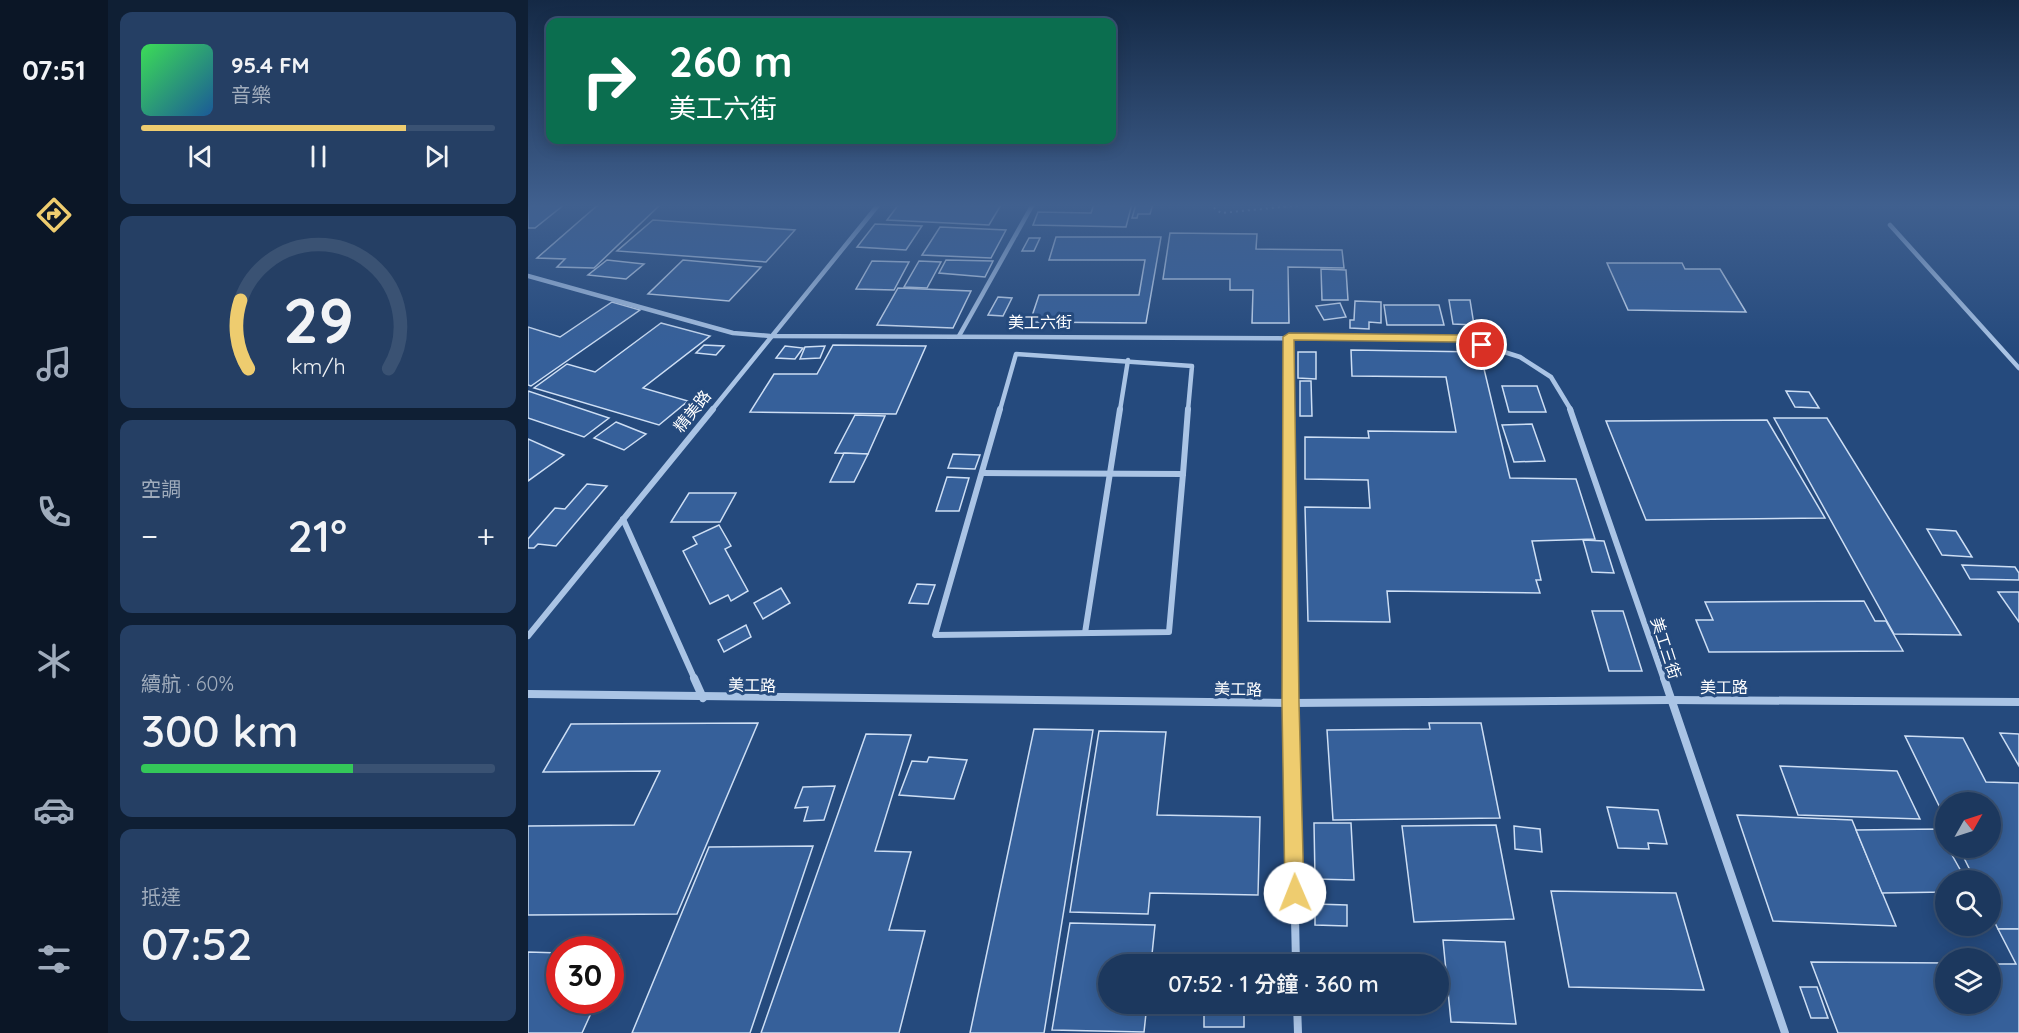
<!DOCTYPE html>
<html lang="zh-TW">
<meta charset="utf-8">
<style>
body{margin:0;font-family:Quicksand,"Noto Sans TC",sans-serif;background:#253f64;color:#f1f3f6;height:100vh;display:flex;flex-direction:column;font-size:22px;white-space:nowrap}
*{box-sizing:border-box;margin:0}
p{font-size:20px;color:#a0acbc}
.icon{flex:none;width:33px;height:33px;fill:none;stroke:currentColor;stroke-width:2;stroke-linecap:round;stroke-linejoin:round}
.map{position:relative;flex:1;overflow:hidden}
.side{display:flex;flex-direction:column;gap:12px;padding:12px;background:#0f1f34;width:420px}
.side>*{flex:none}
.banner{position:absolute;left:18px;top:18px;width:570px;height:126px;border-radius:12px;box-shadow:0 3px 15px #0003,0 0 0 2px #3a5273;background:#0b6e4f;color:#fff;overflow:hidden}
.needle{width:39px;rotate:51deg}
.controls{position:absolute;left:1407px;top:792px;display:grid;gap:12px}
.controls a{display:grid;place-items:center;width:66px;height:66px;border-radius:50%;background:#1c385e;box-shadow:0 3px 15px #0003,0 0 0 2px #3a5273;font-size:30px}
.speed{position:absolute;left:18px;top:936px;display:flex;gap:12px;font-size:30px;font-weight:700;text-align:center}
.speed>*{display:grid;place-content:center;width:78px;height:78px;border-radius:50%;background:#1c385e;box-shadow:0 3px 15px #0003,0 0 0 2px #3a5273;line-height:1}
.speed .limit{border:9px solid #d22;background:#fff;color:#111}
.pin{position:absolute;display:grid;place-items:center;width:51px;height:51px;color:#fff;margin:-26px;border:3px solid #fff;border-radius:50%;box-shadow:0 2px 6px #0007}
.me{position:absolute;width:66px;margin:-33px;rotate:359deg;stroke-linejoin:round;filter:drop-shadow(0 0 4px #0008)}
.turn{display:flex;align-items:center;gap:21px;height:126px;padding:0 24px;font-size:27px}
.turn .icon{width:78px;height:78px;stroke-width:2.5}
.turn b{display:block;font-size:42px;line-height:51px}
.big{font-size:45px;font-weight:600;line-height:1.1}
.side .card{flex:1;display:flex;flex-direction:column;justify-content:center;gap:9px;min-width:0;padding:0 21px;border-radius:12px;background:#253f64}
.side .dial{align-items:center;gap:0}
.dial svg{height:156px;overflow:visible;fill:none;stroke:#3a5273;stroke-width:7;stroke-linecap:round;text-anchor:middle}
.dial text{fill:#f1f3f6;stroke:none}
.song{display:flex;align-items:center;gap:18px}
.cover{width:72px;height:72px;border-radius:9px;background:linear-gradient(135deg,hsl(130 70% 55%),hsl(210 70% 35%))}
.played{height:6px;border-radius:3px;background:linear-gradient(90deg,#eecc6f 75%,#3a5273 75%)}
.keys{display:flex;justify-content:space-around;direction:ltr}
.heat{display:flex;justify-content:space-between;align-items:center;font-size:33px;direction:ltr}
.charge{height:9px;border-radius:4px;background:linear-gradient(90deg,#34c759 60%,#3a5273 0)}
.trip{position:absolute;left:570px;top:954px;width:351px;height:60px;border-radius:30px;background:#1c385e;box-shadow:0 3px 15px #0003,0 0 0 2px #3a5273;font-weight:600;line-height:60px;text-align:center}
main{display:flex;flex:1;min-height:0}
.tab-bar{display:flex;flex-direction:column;width:108px;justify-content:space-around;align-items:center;background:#0b1626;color:#a0acbc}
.tab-bar .icon{width:42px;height:42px}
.tab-bar .selected{color:#eecc6f}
.tab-bar b{font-size:27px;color:#f1f3f6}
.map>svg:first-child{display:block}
.building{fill:#36609a;stroke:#cddef4;stroke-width:1.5}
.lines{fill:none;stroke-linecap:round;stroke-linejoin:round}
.path{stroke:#aac4e5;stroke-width:2;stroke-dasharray:2 4;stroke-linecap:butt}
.minor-far2{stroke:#aac4e5;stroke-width:4.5}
.minor-far1{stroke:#aac4e5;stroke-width:6}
.minor{stroke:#aac4e5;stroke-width:8}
.route{fill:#eecc6f;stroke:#9b8548;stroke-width:1.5}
.labels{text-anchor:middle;stroke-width:6;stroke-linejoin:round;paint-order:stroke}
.street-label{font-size:16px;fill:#fff;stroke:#254a7d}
</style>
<main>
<nav class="tab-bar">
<b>07:51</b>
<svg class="icon selected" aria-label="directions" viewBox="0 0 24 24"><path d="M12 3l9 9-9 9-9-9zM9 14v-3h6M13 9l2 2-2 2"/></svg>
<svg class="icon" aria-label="music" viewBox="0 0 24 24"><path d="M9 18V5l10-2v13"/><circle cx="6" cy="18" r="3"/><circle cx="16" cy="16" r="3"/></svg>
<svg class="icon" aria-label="phone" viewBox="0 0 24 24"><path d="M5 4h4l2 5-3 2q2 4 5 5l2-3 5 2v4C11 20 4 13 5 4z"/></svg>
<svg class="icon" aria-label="climate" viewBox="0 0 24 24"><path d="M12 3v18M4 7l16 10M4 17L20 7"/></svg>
<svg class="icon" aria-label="car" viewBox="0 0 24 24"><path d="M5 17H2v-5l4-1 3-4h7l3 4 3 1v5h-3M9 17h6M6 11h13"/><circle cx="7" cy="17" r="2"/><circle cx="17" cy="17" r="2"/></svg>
<svg class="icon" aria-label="filters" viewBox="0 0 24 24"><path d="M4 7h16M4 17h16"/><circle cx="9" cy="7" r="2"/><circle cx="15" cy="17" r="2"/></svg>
</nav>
<section class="side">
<div class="card">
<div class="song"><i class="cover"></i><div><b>95.4 FM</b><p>音樂</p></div></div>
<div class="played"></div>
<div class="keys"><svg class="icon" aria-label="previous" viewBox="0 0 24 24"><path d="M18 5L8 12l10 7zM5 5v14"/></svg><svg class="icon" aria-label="pause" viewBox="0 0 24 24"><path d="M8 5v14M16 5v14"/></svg><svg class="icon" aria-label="next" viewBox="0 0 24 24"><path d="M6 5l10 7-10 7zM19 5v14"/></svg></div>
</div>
<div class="card dial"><svg viewBox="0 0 100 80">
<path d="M14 69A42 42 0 1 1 86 69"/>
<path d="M14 69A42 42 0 0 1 10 34" stroke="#eecc6f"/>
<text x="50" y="56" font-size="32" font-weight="700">29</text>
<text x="50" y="72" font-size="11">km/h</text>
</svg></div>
<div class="card"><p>空調</p>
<div class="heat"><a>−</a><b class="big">21°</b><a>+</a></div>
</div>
<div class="card"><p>續航 · 60%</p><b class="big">300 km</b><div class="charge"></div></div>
<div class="card"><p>抵達</p><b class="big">07:52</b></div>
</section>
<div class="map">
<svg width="1491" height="1033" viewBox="0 0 1491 1033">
<rect width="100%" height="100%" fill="#254a7d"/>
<g class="building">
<path d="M0,204H37L7,228H0Z"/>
<path d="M71,204H133L66,268L29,267L37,259L9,258Z"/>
<path d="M371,204H445L473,205L461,225L359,220Z"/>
<path d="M566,204H604L598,227L505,225L510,212L563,213Z"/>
<path d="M608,204H625L622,214H610L609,218H604Z"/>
<path d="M125,220L267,230L238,262L89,251Z"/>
<path d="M347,224L394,226L378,250L329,247Z"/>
<path d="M412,227L478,230L463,258L394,255Z"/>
<path d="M642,233L729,234L728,249L814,250L816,268L760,267L761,323H724L725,290H702V279H635Z"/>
<path d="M528,237H633L618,323L502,322L511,295H611L617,260H521Z"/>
<path d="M501,238H512L506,251H494Z"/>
<path d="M79,260L116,264L98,279L60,275Z"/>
<path d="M155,260L233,267L201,301L120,294Z"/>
<path d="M418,260L465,261L457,277L411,273Z"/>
<path d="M344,261L381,262L366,290L328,289Z"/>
<path d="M391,261L413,262L399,288L376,287Z"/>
<path d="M1079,263H1154L1157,269H1192L1218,312L1100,310Z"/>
<path d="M793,269L818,270L820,300H794Z"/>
<path d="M370,288L443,291L425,328L349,325Z"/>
<path d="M470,297L484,298L475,316L460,315Z"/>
<path d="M921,300H942L946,325L925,324Z"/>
<path d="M827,301L853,302V323L841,322V329L822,328V320H826Z"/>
<path d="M84,302L112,310L3,386L0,385V327L32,337Z"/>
<path d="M812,303L818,317L796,320L788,306Z"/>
<path d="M856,305H911L916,325H859Z"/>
<path d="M133,323L182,336L115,388L160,401L131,425L6,388L39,364L67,372Z"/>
<path d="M176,345L196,346L188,355L168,353Z"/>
<path d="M305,345L398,346L368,414L222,412L246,374H289Z"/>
<path d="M257,346L275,348L267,359L248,358Z"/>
<path d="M297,346L292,358L272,359L277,347Z"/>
<path d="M823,350L952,352L982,478L1048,479L1067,539L1004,541L1013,580H1008L1012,593L859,591L862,622L780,621L777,507L842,508L840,480L777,479V437L841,438L840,431L928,432L918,377L824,376Z"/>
<path d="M770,352H788V379L770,378Z"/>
<path d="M772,381H783L784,416H772Z"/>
<path d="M974,386H1009L1018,412H981Z"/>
<path d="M0,391L81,418L56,437L0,418Z"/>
<path d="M1258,391L1281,392L1291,408L1267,407Z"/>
<path d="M327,415L357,416L340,454L307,453Z"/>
<path d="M1246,418H1299L1433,635L1366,634Z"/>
<path d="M1239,420L1297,518L1118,520L1078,421Z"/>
<path d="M88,422L118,434L96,450L66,438Z"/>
<path d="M1004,424L1017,461L986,462L974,425Z"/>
<path d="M0,439L36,455L0,481Z"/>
<path d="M316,453L340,454L326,482H302Z"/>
<path d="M425,454L452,455L447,469L420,468Z"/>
<path d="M419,477L441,478L431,511H408Z"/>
<path d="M59,484L79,486L28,546L10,544L6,548H0V539L27,508L37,509Z"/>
<path d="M161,493H208L192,522H143Z"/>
<path d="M191,525L203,546L197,549L220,591L203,601L200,595L182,604L155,551L169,544L165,537Z"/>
<path d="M1399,529L1428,531L1444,557L1414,555Z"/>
<path d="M1055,540L1076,541L1086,573L1064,572Z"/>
<path d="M1434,565L1487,567L1491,573V580L1442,579Z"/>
<path d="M389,584L407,585L400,604L381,603Z"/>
<path d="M253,588L262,603L235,619L226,603Z"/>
<path d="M1470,592H1491V622Z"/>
<path d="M1336,601L1347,621H1358L1375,651L1181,652L1168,620H1185L1177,602Z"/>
<path d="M1064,611H1095L1114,671H1081Z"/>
<path d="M218,625L223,637L196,652L190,640Z"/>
<path d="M230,723L149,914L0,915V826L106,825L132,771L15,772L43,724Z"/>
<path d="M901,723H953L972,818L805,820L799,730L902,729Z"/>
<path d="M506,729L565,730L516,1033H442Z"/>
<path d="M571,731L638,732L629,815L732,817L730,895L622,893L620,914L542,912Z"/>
<path d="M1472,733L1491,734V766Z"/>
<path d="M338,734L383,735L347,851L383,852L361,930L397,931L371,1033H233Z"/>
<path d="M1377,736L1435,738L1458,782L1491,783V929H1470L1462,913V880H1447L1431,848H1462V802H1418V820Z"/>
<path d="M401,757L439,760L426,799L371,795L384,761L399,762Z"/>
<path d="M1252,766L1369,771L1392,819L1270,815Z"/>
<path d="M307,786L296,820L276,821L280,807L267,808L275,787Z"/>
<path d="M1079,807L1130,810L1139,844L1120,843L1121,849L1090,848Z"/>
<path d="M1209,815L1324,820L1368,926L1245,921Z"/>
<path d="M786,823H823L826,880L787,879Z"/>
<path d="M968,825L986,919L886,922L874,826Z"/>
<path d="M986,826L1012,829L1014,852L987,849Z"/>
<path d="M1411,829L1418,848H1420L1438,880H1418V892L1354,893L1328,830Z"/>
<path d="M285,846L222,1033H104L181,847Z"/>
<path d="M1023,891L1148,893L1176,990L1041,987Z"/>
<path d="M787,904L819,905V926L787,925Z"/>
<path d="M542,923L627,925L623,964H580V1004H619L616,1032L524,1030Z"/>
<path d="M1470,929H1491V1033H1310L1283,962L1418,963V1004H1462V964H1488Z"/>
<path d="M915,940L977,942L988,1024L923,1022Z"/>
<path d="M0,952L32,953V1000H69L54,1033H0Z"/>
<path d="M82,953L91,954L82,972Z"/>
<path d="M1272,987H1289L1300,1018H1283Z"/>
<rect x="676" y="1004" width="40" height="23"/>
</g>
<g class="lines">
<path class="path" d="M681,204L693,213L785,204"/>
<g class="minor-far2">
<path d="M1362,225L1491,368"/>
<path d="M0,276L205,333L242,336L935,339L992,357L1023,377L1043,410"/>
<path d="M431,336L505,204"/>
<path d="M761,337V410"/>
<path d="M184,410L351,204"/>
<path d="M472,410L488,354L664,366L660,410"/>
<path d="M592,410L600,360"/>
</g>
<g class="minor-far1">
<path d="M472,409L407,635L641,632L655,474"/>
<path d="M761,409L762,680"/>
<path d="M1042,409L1136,680"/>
<path d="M454,473L655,474"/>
<path d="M655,474L660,409"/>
<path d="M95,519L167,680"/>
<path d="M557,633L592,409"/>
<path d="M0,636L185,409"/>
</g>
<g class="minor">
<path d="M166,678L175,698"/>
<path d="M762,678L768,964"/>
<path d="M1136,678L1257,1033"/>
<path d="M0,694L762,703L1141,700L1491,702"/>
<path d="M769,1004L770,1033"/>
</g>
</g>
<linearGradient id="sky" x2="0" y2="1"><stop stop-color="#142945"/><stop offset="0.59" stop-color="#40608f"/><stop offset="1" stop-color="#40608f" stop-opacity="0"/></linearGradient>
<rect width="1491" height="348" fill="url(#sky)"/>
<path class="route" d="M761,333L935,335L959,345L954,348L934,342L766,340L771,703L776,893L773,900L767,903L760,900L757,893L754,703L755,337Z"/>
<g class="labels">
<g class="street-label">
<text x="512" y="328">美工六街</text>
<text transform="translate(164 411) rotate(-51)" y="6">精美路</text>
<text transform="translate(1138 648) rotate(72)" y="6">美工三街</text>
<text transform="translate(224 685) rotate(1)" y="6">美工路</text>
<text x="1196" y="693">美工路</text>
<text transform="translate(710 689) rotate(1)" y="6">美工路</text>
</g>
</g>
</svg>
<div class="controls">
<a><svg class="needle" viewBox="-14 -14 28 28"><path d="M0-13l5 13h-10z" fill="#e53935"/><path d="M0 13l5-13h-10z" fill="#a0acbc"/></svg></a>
<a><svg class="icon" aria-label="search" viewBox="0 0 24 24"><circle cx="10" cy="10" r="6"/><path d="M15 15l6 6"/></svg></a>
<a><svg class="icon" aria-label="layers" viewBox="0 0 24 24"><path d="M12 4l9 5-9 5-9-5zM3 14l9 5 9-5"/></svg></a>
</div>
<div class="speed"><div class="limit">30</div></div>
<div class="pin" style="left:954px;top:345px;background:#d93025"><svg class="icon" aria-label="arrive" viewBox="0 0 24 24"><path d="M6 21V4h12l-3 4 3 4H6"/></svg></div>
<svg class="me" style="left:767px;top:893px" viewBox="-20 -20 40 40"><circle r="19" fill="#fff"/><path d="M0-13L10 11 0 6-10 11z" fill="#eecc6f"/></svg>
<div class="trip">07:52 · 1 分鐘 · 360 m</div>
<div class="banner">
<div class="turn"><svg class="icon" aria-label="right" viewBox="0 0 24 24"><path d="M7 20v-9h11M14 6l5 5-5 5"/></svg><div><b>260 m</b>美工六街</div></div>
</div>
</div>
</main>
